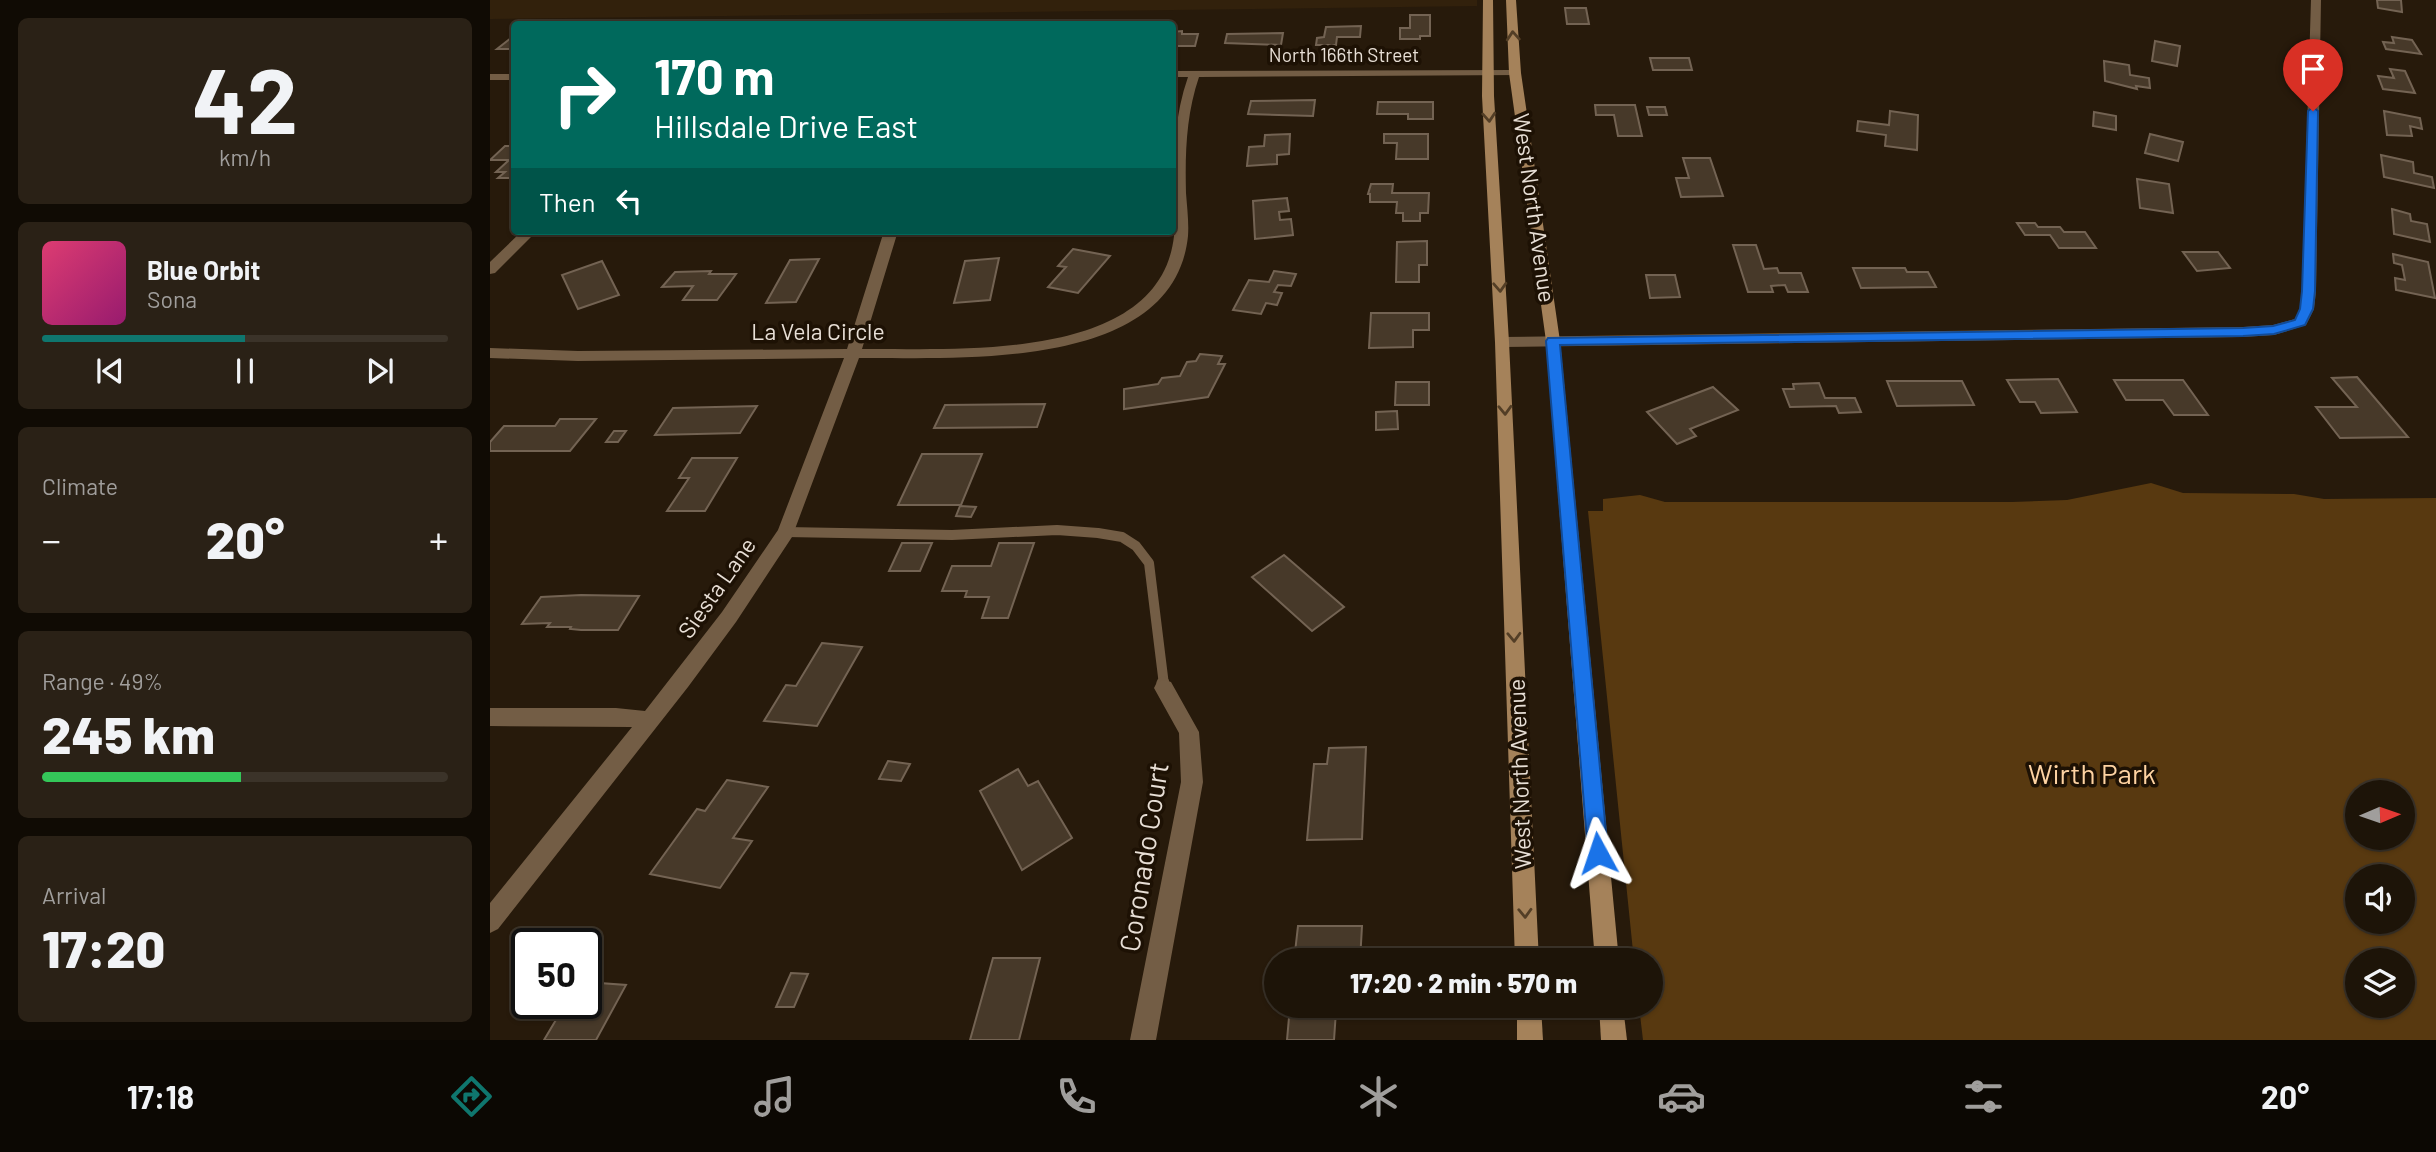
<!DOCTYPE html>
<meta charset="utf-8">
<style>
body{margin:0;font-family:Barlow,sans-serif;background:#2a2116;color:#f1f3f6;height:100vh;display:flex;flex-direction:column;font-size:26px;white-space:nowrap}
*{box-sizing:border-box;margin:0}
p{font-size:23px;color:#a09e9c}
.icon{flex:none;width:38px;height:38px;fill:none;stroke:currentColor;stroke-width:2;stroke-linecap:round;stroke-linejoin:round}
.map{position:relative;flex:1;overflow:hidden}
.panel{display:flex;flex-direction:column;gap:18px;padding:18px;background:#100b04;width:490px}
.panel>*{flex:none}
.banner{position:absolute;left:21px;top:21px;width:665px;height:214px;border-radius:7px;box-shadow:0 2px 5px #0004,0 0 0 2px #3b3329;background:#00695c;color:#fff;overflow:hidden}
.needle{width:46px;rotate:88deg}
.buttons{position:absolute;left:1855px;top:780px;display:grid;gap:14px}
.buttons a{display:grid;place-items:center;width:70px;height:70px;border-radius:50%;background:#1d1408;box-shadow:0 2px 5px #0004,0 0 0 2px #3b3329;font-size:35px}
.speed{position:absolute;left:21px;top:928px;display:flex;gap:14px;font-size:35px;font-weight:700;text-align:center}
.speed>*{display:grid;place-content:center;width:91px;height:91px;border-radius:50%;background:#1d1408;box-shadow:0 2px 5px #0004,0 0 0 2px #3b3329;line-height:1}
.speed .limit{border:4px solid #111;border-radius:10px;background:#fff;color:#111}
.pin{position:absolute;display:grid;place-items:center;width:60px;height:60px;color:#fff;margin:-72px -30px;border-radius:50% 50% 50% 0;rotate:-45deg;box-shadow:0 0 7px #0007}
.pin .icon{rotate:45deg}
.me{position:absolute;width:77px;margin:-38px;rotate:355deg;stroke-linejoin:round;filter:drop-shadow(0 0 5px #0008)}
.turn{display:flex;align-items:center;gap:24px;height:147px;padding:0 28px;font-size:32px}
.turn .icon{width:91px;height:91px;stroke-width:2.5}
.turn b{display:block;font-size:49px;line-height:60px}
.then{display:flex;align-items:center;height:66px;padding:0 28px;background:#0003;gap:14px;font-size:26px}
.big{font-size:52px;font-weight:800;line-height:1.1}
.panel .card{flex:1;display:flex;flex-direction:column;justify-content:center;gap:10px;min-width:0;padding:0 24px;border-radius:10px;background:#2a2116}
.panel .dial{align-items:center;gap:0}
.dial b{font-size:91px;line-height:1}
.song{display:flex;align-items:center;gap:21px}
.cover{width:84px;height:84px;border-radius:10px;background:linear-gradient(135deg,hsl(340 70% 55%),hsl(320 70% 35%))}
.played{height:7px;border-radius:4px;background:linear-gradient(90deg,#0f766e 50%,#3b3329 50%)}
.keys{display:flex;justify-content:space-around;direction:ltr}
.heat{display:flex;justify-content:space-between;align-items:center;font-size:38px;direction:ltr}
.charge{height:10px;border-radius:5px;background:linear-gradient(90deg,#34c759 49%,#3b3329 0)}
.trip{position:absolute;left:774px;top:948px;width:399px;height:70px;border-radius:35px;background:#1d1408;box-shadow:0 2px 5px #0004,0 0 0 2px #3b3329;font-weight:800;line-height:70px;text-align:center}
.menu{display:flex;height:112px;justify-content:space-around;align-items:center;background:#0c0803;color:#a09e9c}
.menu .icon{width:49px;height:49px}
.menu .selected{color:#0f766e}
.menu b{font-size:32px;color:#f1f3f6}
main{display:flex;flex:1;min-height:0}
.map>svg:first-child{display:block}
.built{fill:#32210c}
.green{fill:#583910;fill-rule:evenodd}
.building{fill:#473929;stroke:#736353;stroke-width:2}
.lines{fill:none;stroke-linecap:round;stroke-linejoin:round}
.service-far1{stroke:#735d45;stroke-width:10}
.service{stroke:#735d45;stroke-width:13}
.minor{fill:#735d45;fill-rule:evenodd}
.secondary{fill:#a5825a;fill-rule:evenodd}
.oneway{stroke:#533e26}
.route{fill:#1a73e8;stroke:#114b97;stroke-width:2}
.labels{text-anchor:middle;stroke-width:7;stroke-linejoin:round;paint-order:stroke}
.far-street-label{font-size:19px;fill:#e8dfd6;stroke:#1d1104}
.street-label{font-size:23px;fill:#e8dfd6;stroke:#1d1104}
.near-park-label{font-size:28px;fill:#fed3a2;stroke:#1d1104}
.near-street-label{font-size:28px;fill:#e8dfd6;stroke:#1d1104}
</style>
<main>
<section class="panel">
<div class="card dial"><b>42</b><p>km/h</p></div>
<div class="card">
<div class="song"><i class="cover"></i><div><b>Blue Orbit</b><p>Sona</p></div></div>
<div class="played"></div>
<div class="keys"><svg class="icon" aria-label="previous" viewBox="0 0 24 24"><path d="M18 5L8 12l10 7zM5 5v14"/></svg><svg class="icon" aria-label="pause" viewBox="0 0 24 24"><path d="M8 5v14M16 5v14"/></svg><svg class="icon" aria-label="next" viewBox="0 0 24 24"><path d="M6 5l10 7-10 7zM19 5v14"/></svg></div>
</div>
<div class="card"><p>Climate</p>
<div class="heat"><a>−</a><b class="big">20°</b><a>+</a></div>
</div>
<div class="card"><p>Range · 49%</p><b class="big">245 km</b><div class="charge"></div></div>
<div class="card"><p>Arrival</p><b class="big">17:20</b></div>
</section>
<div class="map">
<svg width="1946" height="1040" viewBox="0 0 1946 1040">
<rect width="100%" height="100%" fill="#271a0b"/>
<path class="built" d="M0,0H987V6L0,19Z"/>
<path class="green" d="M1661,483L1693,493L1804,494L1834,499L1946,498V1040H1153L1149,1006H1160V961H1144L1098,511H1113V499L1150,495L1175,502H1522L1577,500ZM1867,793H1913V838H1867ZM1867,877H1913V922H1867ZM1867,961H1913V1006H1867Z"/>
<g class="building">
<path d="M1887,0H1911L1912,12L1888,8Z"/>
<path d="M1075,8H1096L1099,24H1077Z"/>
<path d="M920,15H940V36H930V39H910V28H920Z"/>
<path d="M871,26L870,37H847L846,45H826L827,38L834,37L836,27Z"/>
<path d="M692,31V34H708L705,46H682V32Z"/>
<path d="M793,33L791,45L735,43L737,34Z"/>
<path d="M1902,37L1922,40L1931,54L1896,49L1893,42L1904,43Z"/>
<path d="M21,38H24V49H7Z"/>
<path d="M1665,41L1690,46L1687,66L1662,61Z"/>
<path d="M1160,58H1199L1202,70H1163Z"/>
<path d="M1614,61L1639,65L1640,75L1659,78L1660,88L1646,86L1647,89L1615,81Z"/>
<path d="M1900,69L1915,71L1925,93L1893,89L1888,76L1904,78Z"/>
<path d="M825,100L823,116L758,114L761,101Z"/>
<path d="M888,102H943V119H918V114H887Z"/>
<path d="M1105,105H1145L1152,136H1128L1124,115H1106Z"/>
<path d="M1157,107H1175L1177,115H1159Z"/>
<path d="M1400,111L1428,115L1427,150L1395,146L1396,135L1367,131L1368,121L1399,125Z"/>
<path d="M1894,111L1930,118L1932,129L1920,126L1922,136L1897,135Z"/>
<path d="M1604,112L1626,116V130L1603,126Z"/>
<path d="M800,134L799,154L787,155V164L757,166L759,147L774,146L775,135Z"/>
<path d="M894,134H938V159H906L907,143H894Z"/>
<path d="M1660,134L1693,142L1688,161L1655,153Z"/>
<path d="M15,146H24V178H8L15,172H6L19,160H0Z"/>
<path d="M1891,155L1923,162L1924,173L1942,177L1944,188L1894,177Z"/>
<path d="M1193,158H1220L1233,196L1191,197L1186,178H1199Z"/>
<path d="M1647,179L1679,184L1683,213L1650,208Z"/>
<path d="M881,184H903L902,193H939L938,213H930V221H913V213H906L907,202H880V194H878Z"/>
<path d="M797,198L799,211L789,212L790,220L801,219L803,235L765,239L763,201Z"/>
<path d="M1902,209L1920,214L1921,221L1937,224L1940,242L1904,234Z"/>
<path d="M1527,223H1545L1548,227H1570L1574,232H1595L1606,248H1569L1560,235H1535Z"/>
<path d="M937,241V265H929V282H906L907,242Z"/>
<path d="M1243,245H1266L1274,269L1287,268L1289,273H1311L1318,292H1298L1295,285L1281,286L1283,292H1258Z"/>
<path d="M583,249L620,256L588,293L558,287L576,267L568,266Z"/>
<path d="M1693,252H1728L1740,268L1707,271Z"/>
<path d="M1903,254L1938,262L1945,298L1906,290L1905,278L1915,280L1912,265L1904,263Z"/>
<path d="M509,258L500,300L464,303L475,261Z"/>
<path d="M329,259L306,302L276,303L300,260Z"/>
<path d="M112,261L129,295L88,309L72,275Z"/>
<path d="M1363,268H1415L1417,272H1438L1446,287L1371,288Z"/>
<path d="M221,271L219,274H246L227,300H193L203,286L172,287L185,272Z"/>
<path d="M784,271L806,274L801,286L788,285L784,292L792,293L787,305L776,303L771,314L743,310L759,280L779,282Z"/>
<path d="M1156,275H1185L1190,297L1160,298Z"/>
<path d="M881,313H939V330H923V347L879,348Z"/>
<path d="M710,354L732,356L728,364H735L718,397L634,409V389L668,384L672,378L690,376L697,362L706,361Z"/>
<path d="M1867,377L1918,437L1850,438L1826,407H1867L1842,378Z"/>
<path d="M1568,379L1587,412L1551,413L1545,402H1530L1517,380Z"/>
<path d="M1624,380H1693L1718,415H1684L1673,400H1636Z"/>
<path d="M1397,381H1472L1484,405L1407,406Z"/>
<path d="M906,382H939V405H905Z"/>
<path d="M1329,383L1335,398H1365L1371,412L1349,413L1346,406L1300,407L1293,389H1304L1303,384Z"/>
<path d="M1223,387L1248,410L1200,429L1206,436L1187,444L1157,412Z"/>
<path d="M555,404L547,427L444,428L455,405Z"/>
<path d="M267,406L250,433L165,435L183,408Z"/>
<path d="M907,411L908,429L886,430V412Z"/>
<path d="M70,419H106L80,451H0V442L14,426H65Z"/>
<path d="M124,431H136L128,442H116Z"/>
<path d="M432,454H492L471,505H408Z"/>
<path d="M202,458H247L215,511H177L199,478H189Z"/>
<path d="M470,506L486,507L481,517L466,516Z"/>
<path d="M412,543H442L430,571H399Z"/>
<path d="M509,543H544L518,618H492L499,597H475L477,591H452L462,566H501Z"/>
<path d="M794,555L854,607L822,631L762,577Z"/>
<path d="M91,595L149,596L128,630H91L80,629L81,627H57L60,623L32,624L51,597Z"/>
<path d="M332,643L372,647L327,726L274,721L296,685L306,686Z"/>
<path d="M876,747L872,839L817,840L824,764H837L839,748Z"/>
<path d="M398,761L420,764L411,781L389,779Z"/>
<path d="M528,769L538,786L548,781L582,838L532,870L490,791Z"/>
<path d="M237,780L278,787L243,838L262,841L230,888L160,874L207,809L215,811Z"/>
<path d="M808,926H872L870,961H804Z"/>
<path d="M503,958H550L529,1040H480Z"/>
<path d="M301,973L318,974L304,1007H286Z"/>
<path d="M96,982L136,985L106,1040H54L76,1003H96Z"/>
<path d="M800,1006H868L867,1011H846L844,1040H797Z"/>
</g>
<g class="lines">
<path class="service-far1" d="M296,532L462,535L567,530L608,533L632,537L646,546L659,563L674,685"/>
<path class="service" d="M673,683L674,688"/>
<g class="minor">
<path d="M1821,0H1831L1826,291L1824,309L1816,325L1784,335L1753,337L1012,347L1005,342L1012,337L1753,327L1783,325L1805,319L1810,309L1812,291Z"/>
<path d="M1025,70L1031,73L1029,75L709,77C696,115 695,154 696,193C697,207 699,222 698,236C684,373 466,357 369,358L302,537L246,622L198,687L8,929L0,933V903L142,727L0,726V708H126L155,711L232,612L288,530L354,358L88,361L0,358V348L88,351L357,349L394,231H408L372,349C464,348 670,364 684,236C686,222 684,207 683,193C683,154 685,114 698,77H682V71Z"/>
<rect x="0" y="74" width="24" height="6"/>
<path d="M32,231H47L5,273L0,274V262Z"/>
<path d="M674,680L681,682L709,732L713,782L666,1040H640L691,782L689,733L664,688L667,682Z"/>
</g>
<g class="secondary">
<path d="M993,0H1003L1004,96L1019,342L1049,961H1025L1005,342L992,96Z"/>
<path d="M1016,0H1026L1031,73L1070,341L1129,961H1105L1056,341L1019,73Z"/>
<path d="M1027,1006H1051L1053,1040H1027Z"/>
<path d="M1109,1006H1133L1137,1040H1111Z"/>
</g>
</g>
<defs><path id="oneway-chevron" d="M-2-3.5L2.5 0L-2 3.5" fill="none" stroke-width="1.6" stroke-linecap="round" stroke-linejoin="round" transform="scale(1.75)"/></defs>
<g class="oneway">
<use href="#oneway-chevron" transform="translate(1023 36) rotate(-94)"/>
<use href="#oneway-chevron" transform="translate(999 117) rotate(86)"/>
<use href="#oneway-chevron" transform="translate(1010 287) rotate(87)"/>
<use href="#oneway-chevron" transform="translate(1015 410) rotate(88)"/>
<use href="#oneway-chevron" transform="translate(1024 637) rotate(88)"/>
<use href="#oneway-chevron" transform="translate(1035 913) rotate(88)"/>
</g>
<path class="route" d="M1823,107L1828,111L1825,291L1823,309L1815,325L1784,334L1753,336L1070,345L1118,853L1115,860L1108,863L1101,860L1098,853L1056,341L1058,338L1753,328L1783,326L1805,320L1810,309L1812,291L1818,111Z"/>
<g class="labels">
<g class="far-street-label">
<text x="854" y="62">North 166th Street</text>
</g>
<g class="street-label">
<text transform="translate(1044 208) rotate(82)" y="8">West North Avenue</text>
<text x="328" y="340">La Vela Circle</text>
<text transform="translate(227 588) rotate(-55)" y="8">Siesta Lane</text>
<text transform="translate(1030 774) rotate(-92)" y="8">West North Avenue</text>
</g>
<g class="near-park-label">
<text x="1602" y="784">Wirth Park</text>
</g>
<g class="near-street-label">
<text transform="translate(654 857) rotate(-81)" y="10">Coronado Court</text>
</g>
</g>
</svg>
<div class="buttons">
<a><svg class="needle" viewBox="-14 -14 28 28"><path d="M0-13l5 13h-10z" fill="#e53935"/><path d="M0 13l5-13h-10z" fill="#a09e9c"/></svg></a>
<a><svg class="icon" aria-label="sound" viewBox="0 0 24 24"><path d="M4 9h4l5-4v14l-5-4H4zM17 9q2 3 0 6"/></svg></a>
<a><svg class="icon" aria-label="layers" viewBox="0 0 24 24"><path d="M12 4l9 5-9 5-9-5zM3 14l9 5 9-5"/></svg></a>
</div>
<div class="speed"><div class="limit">50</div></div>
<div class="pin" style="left:1823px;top:111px;background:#d93025"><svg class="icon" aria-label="arrive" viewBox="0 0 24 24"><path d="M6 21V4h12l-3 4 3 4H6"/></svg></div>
<svg class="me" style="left:1108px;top:853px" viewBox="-20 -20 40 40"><path d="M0-17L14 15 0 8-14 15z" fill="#1a73e8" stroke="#fff" stroke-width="4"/></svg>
<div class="trip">17:20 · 2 min · 570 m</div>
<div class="banner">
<div class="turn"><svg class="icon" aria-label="right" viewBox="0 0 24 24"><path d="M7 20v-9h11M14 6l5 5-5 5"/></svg><div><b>170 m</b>Hillsdale Drive East</div></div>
<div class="then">Then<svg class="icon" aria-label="left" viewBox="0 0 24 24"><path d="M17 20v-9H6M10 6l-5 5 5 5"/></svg></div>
</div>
</div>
</main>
<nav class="menu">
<b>17:18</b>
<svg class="icon selected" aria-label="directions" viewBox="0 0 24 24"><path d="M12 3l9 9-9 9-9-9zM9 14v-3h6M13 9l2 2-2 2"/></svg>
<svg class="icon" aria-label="music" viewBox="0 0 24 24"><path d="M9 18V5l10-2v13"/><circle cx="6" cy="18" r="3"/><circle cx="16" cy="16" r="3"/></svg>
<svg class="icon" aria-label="phone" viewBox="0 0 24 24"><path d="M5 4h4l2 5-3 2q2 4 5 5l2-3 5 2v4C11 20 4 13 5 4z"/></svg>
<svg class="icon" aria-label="climate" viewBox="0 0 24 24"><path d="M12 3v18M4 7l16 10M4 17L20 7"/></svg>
<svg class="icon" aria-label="car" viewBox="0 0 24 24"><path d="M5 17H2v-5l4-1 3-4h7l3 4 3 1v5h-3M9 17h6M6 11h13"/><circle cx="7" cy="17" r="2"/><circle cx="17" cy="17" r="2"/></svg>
<svg class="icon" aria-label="filters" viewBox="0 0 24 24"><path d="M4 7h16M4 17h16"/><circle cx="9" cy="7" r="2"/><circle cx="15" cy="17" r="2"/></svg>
<b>20°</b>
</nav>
